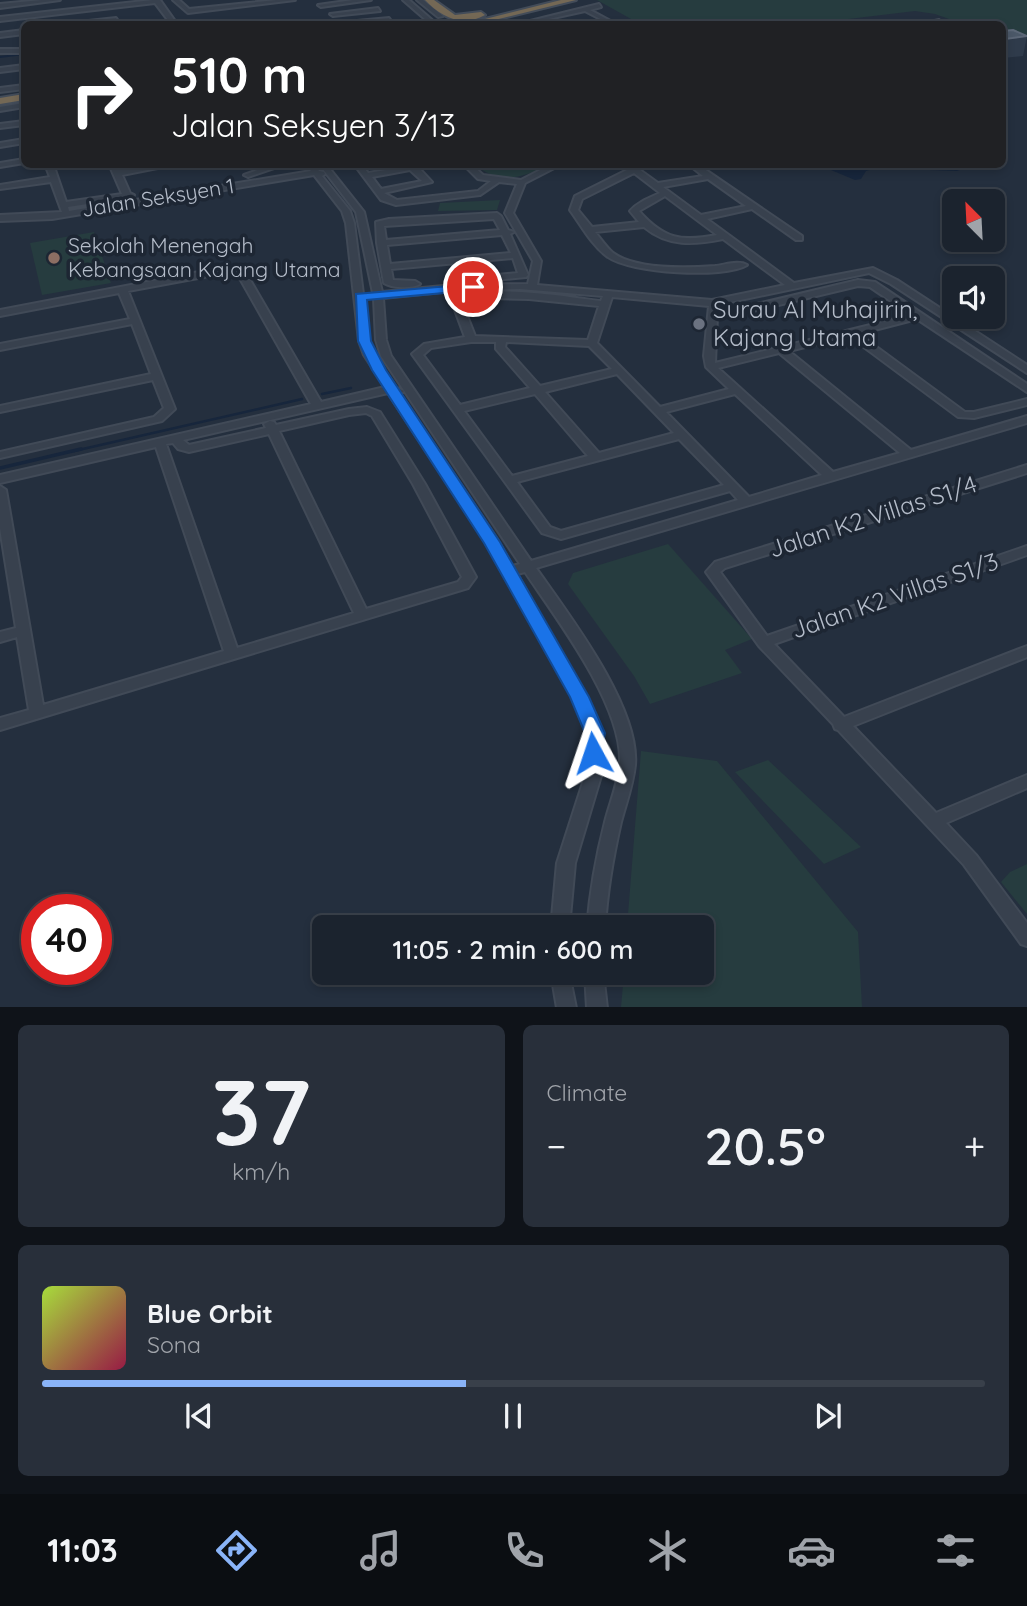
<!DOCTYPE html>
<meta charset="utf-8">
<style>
body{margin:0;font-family:Quicksand,sans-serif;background:#282f3a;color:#f1f3f6;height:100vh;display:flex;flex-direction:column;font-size:26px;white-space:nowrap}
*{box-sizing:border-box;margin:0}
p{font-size:23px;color:#a0a4aa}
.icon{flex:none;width:38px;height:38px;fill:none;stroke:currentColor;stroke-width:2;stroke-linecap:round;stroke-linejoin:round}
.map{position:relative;height:1007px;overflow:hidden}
.sheet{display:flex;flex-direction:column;gap:18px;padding:18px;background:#0f1319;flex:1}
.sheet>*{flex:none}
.hud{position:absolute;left:21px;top:21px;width:985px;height:147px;border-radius:10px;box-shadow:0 4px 10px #0003,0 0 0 2px #39404a;background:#202124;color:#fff;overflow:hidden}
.needle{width:46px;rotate:336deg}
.fabs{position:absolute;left:942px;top:189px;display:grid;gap:14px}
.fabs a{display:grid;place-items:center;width:63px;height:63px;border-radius:10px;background:#1b232e;box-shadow:0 4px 10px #0003,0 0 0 2px #39404a;font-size:35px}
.speed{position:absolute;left:21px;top:894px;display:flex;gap:14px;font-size:35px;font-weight:700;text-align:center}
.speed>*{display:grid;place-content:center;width:91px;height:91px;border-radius:50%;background:#1b232e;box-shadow:0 4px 10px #0003,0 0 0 2px #39404a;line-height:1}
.speed .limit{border:10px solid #d22;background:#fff;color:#111}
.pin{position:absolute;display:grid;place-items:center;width:60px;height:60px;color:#fff;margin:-30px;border:4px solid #fff;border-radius:50%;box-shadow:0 2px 7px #0007}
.me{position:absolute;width:77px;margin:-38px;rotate:355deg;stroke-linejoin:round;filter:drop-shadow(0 0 5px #0008)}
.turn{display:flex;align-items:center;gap:24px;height:147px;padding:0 35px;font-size:32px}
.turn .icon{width:91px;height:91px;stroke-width:2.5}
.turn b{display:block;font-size:49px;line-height:60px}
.big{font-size:52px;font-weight:600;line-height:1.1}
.sheet .card{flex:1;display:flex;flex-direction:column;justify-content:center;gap:10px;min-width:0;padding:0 24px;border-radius:10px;background:#282f3a}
.sheet .dial{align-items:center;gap:0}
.dial b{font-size:91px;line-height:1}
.song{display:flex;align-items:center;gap:21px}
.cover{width:84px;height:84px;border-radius:10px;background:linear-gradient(135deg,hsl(80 70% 55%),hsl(340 70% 35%))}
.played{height:7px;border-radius:4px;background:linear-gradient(90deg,#8ab4f8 45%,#39404a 45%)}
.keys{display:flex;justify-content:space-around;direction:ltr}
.heat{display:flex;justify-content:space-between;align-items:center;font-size:38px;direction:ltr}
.sheet .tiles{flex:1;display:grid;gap:18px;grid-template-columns:1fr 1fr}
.card:last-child{grid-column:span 2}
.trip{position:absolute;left:312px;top:915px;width:402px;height:70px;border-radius:10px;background:#1b232e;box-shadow:0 4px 10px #0003,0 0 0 2px #39404a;font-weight:600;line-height:70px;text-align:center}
.dock{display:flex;height:112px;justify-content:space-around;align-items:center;background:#0b0e12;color:#a0a4aa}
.dock .icon{width:49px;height:49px}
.dock .active{color:#8ab4f8}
.dock b{font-size:32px;color:#f1f3f6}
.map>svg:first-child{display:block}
.green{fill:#263c3f}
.water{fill:#17263c}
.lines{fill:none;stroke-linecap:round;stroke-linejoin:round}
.stream-far2{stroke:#17263c;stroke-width:2}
.stream-far1{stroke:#17263c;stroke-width:2.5}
.stream{stroke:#17263c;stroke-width:3.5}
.minor-casing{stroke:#414a57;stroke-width:4}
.highway-casing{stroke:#434c59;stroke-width:4}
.minor{fill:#38414e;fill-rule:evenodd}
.highway{fill:#746855;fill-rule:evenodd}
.shaded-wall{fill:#2f3b4b}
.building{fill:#4b5868;stroke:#5c6777;stroke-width:2}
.route{fill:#1a73e8;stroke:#114b97;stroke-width:2}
.education-dot{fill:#8d6e63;stroke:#1d2633;stroke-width:2.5}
.worship-dot{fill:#6b7280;stroke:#1d2633;stroke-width:2.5}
.labels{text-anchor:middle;stroke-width:7;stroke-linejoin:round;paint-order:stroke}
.far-street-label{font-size:21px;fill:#b4bcc9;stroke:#1d2633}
.far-poi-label{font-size:21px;fill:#b4bcc9;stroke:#1d2633;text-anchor:start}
.poi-label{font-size:24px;fill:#b4bcc9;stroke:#1d2633;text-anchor:start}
.street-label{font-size:24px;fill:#b4bcc9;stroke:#1d2633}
</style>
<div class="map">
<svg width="1027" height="1008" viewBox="0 0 1027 1008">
<rect width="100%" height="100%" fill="#242f3e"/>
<g class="green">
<path d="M597,0H1027V39L1003,34V24H963L935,14L915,11L807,24H640Z"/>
<path d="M475,165H550C522,177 502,186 475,165Z"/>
<path d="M500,200L497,210L438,211L440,203Z"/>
<path d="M94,232L111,283L42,295L30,243Z"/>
<path d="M668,544L752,639L725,650L742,673L650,704L634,676L568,584L573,573Z"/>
<path d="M641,751L717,761L858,932L862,1007H621L624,973H702V928L627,927Z"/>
<path d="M768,760L861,847L824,864L735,772Z"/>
<path d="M1027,864V914L1001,882L1010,872Z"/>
</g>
<path class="water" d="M959,165L962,169L957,171L877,168L866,171L861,179L855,180L819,165L850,170L881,165Z"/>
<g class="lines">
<path class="stream-far2" d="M0,57L24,54"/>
<g class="stream-far1">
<path d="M322,394L351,388"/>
<path d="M74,451L302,399"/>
</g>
<path class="stream" d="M0,468L81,449"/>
<g class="minor-casing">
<g id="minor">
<path d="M42,0H60L0,8V4Z"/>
<path d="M153,0H160L177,24H171L155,3L0,21V17Z"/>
<path d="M173,0H179L189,9L277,0H295L188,13Z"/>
<path d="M353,0H371L321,7L318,5Z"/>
<path d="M403,0H409L432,20V22L417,24L426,20Z"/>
<path d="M417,0H423L443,16L438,17Z"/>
<path d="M599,4L601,7L590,10L616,24H610L585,11L526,24H518Z"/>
<path d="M378,8L380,11L333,16L330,14Z"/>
<path d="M116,18L118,21L76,24L79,22Z"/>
<path d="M389,18L391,21L343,24L346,22Z"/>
<path d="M939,20L941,23L921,24Z"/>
<path d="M24,30V34L0,37V33Z"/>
<rect x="0" y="49" width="24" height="4"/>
<path d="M24,65V69L0,72V68Z"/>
<path d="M24,85V89L0,92V88Z"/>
<path d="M24,103V107L0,111V107Z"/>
<path d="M24,121V125L0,128V124Z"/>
<path d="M24,139V143L0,147V143Z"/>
<path d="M24,159V163L0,167V163Z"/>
<path d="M45,164H53L66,202L122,194L109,164H117L120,170L157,164H178L122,175L130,193L134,195L133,197L68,207L69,211L311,171L306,164H313L319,171L324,172L325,174L322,176L350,211L354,223L369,341L374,355L395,387L404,391L400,394L497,539L512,566L520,564L381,356L376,340L374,299L366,296L373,293L356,212L319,164H326L364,212L382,292L453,285L528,284L533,261L505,213L517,184L499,182L480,195L396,205L381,200L354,164H361L368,173L411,166L419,168L432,182L384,193L397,200L478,191L491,181L478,179L463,164H471L483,175L521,180L552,164H562L525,183L513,213L541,261L537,285L712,300L785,285L723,239C694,245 668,247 644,227L595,232C601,239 606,247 613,253C637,270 687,268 715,266C725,265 739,260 747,265C724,279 630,273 608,257C592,246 581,225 570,210L575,196L639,164H649L640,170L658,183L703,176L688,164H697L802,236V240H796L752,209L707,219L794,283L873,268L897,280L1027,365V373L891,284L869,273L716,305L718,310L728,311L858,280L875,282L1027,384V392L917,319L859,334L965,412H974L1027,399V405L974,418L958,417L849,336L789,351L911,450L1027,416V423L536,568C569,615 640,707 635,765C633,785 626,803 621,822C613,857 607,892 605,928H587C590,892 596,857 605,822C610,802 619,782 620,760C621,703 556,618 525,572L517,574L586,697L603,733L601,776L575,863L569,928H551L557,863L585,776L587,733L572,697L486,542L388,393L183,440L189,445L266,428L264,424L270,421L274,422L276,425L349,409L367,407L380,412L425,484L476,577L468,588L0,730V718L29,710L17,637L0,642V632L16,628L0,528V486L6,490L43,705L224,651L156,447L0,483V475L311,404L238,275L225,273L128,291L175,409L162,421L0,458V452L154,417L164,408L153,380L0,412V406L151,374L132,324L0,350V344L130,319L119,293L0,316V310L225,267L246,273L321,402L385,387L364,355L359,341L346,223L342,211L314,175L52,219L0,221V215L62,212L51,182L0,189V185L50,177ZM410,170L422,181L381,189L372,177ZM634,173L660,193C649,198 638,202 630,211L639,222L592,227L578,210L582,199ZM708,179L746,206L701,215L663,187ZM665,196L717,235C681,242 664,239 639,211ZM858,286L870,287L911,315L715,363L717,316L728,317ZM520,289L603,296L601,301C565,297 482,281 452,302L465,337L424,344L412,354L542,533L561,539L730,491L738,500L531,561L391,356L386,340L383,298L453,291ZM612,297L709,306L704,356L706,367L729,389L660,407L597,343ZM487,298L529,299L599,306L588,340L475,336L462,303ZM471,342H496V349L530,388L460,405L423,355L431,348ZM506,342L589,346L612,369L540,386L505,347ZM779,353L900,453L833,472L718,368ZM617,374L674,433L599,453L545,392ZM535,394L588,456L512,476L464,411ZM735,394L822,475L749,497L666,412ZM366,413L372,416L413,484L462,577L458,582L366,609L279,431L349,415ZM269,434L354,613L237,648L166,444L173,443L178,449L189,452ZM679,439L724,485L561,531L550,527L517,482Z"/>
<path d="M264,164H272L274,168L248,177L244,175L266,167Z"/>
<path d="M497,213L501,216L508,230L514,232L510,234L528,275L526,277L483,281L481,279L486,276L518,273L513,258L391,269L393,280L415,281L420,284C412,289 392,288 384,283L377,243L376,222L389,219ZM494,219L500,230L386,240L384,226ZM502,235L511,253L390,264L387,245Z"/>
<path d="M1027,465V473L725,568L720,572L767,636L1027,546V555L774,644L844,717L1027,646V657L853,726L936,813L1027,775V788L946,823L976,855L1027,923V946L1021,944L964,865L838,730L835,729L833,724L759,646L706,572L715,562Z"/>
<path d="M551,973H569L576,1008H557Z"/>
<path d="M585,973H603L607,1008H587Z"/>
</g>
</g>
<g class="highway-casing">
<g id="highway">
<path d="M425,0H434L455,15L481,12L485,15C463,28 441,17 425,0Z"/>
<path d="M561,0H576L478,24H465Z"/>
<path d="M24,94V100L0,104V98Z"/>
</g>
</g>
<use href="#minor" class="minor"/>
<use href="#highway" class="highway"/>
</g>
<path class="shaded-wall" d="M1027,36L1023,56L1003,58V48L1005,39Z"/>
<path class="building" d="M1013,30L1027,36L1005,39L1003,38V31Z"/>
<path class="route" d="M473,284L479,287L477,290L367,300L371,341L386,370L500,542L589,697L605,733L600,759L593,761L586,759L583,753L585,733L570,697L484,543L372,370L358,341L356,294Z"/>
<circle class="education-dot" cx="54" cy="258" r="7"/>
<circle class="worship-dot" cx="699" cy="324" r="7"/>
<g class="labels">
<g class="far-street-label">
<text transform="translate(158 198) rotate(-9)" y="7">Jalan Seksyen 1</text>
</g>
<g class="far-poi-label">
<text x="68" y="253">Sekolah Menengah<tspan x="68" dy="24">Kebangsaan Kajang Utama</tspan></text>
</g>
<g class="poi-label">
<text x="713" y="318">Surau Al Muhajirin,<tspan x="713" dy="28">Kajang Utama</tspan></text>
</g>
<g class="street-label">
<text transform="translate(873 517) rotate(-18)" y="8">Jalan K2 Villas S1/4</text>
<text transform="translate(895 596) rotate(-19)" y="8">Jalan K2 Villas S1/3</text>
</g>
</g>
</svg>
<div class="fabs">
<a><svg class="needle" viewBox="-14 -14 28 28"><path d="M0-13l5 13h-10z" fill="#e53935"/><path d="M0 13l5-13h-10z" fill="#a0a4aa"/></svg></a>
<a><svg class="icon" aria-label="sound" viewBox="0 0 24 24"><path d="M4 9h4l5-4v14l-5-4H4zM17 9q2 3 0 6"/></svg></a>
</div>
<div class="speed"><div class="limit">40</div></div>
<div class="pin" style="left:473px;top:287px;background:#d93025"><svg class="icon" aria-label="arrive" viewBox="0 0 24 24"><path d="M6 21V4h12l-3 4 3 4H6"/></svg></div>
<svg class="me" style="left:593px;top:753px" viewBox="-20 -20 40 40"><path d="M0-17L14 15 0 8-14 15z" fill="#1a73e8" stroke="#fff" stroke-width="4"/></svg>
<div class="trip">11:05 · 2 min · 600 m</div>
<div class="hud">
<div class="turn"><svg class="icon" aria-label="right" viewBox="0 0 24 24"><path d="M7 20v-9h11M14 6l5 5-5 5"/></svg><div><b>510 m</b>Jalan Seksyen 3/13</div></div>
</div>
</div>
<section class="sheet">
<div class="tiles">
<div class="card dial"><b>37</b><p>km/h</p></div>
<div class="card"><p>Climate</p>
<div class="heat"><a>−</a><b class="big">20.5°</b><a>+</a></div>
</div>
<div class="card">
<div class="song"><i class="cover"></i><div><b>Blue Orbit</b><p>Sona</p></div></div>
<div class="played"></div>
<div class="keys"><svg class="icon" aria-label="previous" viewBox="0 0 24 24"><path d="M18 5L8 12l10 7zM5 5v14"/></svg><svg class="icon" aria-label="pause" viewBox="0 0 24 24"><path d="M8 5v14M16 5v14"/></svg><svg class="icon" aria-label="next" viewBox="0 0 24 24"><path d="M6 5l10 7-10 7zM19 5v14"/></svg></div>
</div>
</div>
</section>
<nav class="dock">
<b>11:03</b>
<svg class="icon active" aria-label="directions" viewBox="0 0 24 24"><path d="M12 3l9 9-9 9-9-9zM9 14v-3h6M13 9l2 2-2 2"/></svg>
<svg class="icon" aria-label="music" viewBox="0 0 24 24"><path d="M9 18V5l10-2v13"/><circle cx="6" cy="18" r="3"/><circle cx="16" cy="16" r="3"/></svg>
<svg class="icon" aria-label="phone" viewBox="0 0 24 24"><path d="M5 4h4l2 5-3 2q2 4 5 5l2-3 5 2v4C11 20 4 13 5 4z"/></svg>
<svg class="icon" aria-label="climate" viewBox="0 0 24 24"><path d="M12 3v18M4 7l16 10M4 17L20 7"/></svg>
<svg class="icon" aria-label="car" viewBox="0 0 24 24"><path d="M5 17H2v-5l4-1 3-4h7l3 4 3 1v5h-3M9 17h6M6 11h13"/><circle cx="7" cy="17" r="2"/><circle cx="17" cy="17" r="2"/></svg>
<svg class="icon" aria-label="filters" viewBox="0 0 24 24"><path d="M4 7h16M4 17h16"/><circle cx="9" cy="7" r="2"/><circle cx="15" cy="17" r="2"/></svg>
</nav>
